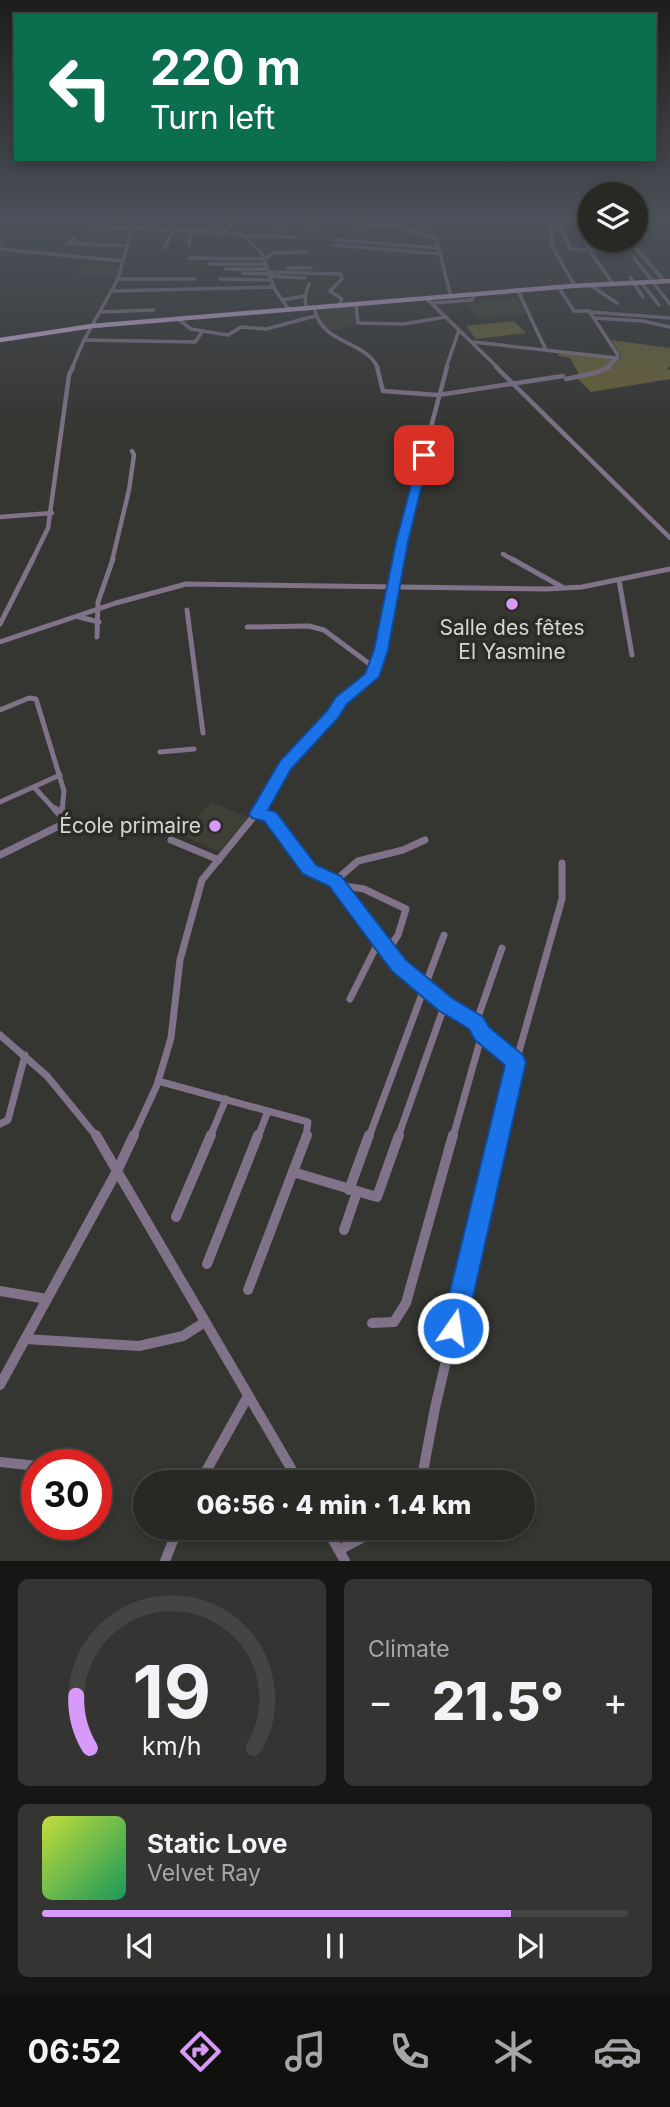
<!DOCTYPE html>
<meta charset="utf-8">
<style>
body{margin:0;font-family:Inter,sans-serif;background:#343432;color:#f1f3f6;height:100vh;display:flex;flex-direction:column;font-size:26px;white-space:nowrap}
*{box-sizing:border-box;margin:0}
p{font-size:23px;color:#a5a6a7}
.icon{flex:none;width:38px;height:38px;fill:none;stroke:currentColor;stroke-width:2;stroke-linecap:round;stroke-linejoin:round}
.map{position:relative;height:1561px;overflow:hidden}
.sheet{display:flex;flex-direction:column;gap:18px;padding:18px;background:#161614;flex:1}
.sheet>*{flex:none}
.hud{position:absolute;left:14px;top:14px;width:642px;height:147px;border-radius:0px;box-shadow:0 4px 10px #0003,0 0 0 2px #444442;background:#0b6e4f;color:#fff;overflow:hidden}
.tools{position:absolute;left:578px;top:182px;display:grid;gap:14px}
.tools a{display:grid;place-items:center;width:70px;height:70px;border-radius:50%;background:#282825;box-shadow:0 4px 10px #0003,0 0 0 2px #444442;font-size:35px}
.speed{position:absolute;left:21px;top:1449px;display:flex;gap:14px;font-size:35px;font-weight:700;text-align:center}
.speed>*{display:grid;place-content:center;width:91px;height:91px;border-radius:50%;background:#282825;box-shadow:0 4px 10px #0003,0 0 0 2px #444442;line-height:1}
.speed .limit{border:10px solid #d22;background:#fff;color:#111}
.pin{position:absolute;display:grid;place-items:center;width:60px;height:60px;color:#fff;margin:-30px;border-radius:14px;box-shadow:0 4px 10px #0006}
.me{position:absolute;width:77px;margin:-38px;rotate:13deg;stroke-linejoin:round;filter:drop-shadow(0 0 5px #0008)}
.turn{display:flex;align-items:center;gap:24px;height:147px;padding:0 21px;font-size:32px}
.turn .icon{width:91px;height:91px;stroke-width:2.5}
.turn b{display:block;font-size:49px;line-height:60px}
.big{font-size:52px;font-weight:800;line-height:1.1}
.sheet .widget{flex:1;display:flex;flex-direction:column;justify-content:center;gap:10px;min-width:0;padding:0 24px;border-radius:10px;background:#343432}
.sheet .dial{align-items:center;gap:0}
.dial svg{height:182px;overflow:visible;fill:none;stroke:#444442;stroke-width:7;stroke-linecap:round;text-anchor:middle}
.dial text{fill:#f1f3f6;stroke:none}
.song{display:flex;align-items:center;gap:21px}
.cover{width:84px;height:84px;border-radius:10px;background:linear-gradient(135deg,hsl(70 70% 55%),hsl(150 70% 35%))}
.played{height:7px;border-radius:4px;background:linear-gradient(90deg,#d89af8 80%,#444442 80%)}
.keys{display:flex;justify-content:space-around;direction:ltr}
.heat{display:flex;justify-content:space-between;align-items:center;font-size:38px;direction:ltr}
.sheet .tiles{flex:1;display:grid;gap:18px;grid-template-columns:1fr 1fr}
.widget:last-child{grid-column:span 2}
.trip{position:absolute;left:133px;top:1470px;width:402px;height:70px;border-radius:35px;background:#282825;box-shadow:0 4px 10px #0003,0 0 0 2px #444442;font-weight:800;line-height:70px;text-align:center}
.tabs{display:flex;height:112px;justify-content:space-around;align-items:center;background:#10100f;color:#a5a6a7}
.tabs .icon{width:49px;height:49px}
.tabs .current{color:#d89af8}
.tabs b{font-size:32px;color:#f1f3f6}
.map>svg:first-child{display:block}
.built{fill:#403f35}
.green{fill:#676137}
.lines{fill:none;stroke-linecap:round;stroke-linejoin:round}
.minor-far4{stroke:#807288;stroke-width:3.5}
.minor-far3{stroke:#807288;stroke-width:4.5}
.minor-far2{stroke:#807288;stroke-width:5}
.minor-far1{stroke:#807288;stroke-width:7}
.minor{stroke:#807288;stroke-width:10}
.major{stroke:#ccaedc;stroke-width:4.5}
.route{fill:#1a73e8;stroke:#114b97;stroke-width:2}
.poi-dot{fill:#d89af8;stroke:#2b2b27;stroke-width:2.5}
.labels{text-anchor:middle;stroke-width:7;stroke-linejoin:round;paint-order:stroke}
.poi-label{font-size:21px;fill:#d5d5d2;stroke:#2b2b27}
</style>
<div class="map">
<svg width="670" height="1561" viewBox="0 0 670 1561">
<rect width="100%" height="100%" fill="#353531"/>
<g class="built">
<path d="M101,264L100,267H120L117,278H72L77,265Z"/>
<path d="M517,297L527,314L478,319L466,304Z"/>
<path d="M356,306L357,326L328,330L315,316L318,309Z"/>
<path d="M211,802L248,817L219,852L181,835Z"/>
</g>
<g class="green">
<path d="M514,321L526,333L476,339L466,326Z"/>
<path d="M611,340L670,348V366L667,369L670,370V379L591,392L574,375L579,374L570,358L558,356L559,352L619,359L621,355Z"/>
</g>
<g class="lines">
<g class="minor-far4">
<path d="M110,220L134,221"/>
<path d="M150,220H159"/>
<path d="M390,220L402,229L436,238L451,297"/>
<path d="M77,223L107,224"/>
<path d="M560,223L570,249L589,250L613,284"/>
<path d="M333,225L336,220"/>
<path d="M306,227L326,220"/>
<path d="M551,227L552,246L575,286"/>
<path d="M353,228L355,224L395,226"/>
<path d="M581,228L589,250L597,249L594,241"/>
<path d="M165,229L182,220"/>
<path d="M95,231L103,228H132L241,234L262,253L274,288L289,310"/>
<path d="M205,231L212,220"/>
<path d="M223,232L236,220"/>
<path d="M419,233L429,220"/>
<path d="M246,236L296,237"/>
<path d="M273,236L281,230L274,228L278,223"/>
<path d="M75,238L67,243L127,246"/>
<path d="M335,240L439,248"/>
<path d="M0,242L2,240"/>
<path d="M189,245L192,231"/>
<path d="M333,245L441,254"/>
<path d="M165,248L173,230"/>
<path d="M0,249L123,261"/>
<path d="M637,249L664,281"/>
<path d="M189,258L265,259L273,253L307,252"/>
<path d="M634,258L670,304"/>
<path d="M210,264H266"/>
<path d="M288,268H311"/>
<path d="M226,269H268"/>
<path d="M269,272L341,274L342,279L330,291L342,299L338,306"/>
<path d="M243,273L270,274"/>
<path d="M271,276L305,278"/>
<path d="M630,277L643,297"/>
<path d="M118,279H195"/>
<path d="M220,279L272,280"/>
<path d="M641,282L659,305"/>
<path d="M590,285L617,303"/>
<path d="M111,291L274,287"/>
<path d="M518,291L546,350"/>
<path d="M305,296L309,284"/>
<path d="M427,299L498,368"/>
<path d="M282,300L305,296L306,309"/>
<path d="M432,303L472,300L474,295"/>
<path d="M356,304L358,323L403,324L446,317"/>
<path d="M314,308C323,346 364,339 378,368"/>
<path d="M100,312L154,310"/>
<path d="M590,312L670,318"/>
<path d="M594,318L643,321L670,327"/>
<path d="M178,319L191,329L228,335L241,327L266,329L315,316"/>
<path d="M84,340L195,342L202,332"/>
<path d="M473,342L617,358L618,355L589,311H574L559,288"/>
<path d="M72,368L84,340L118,279L134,220"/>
<path d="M446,368L459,330"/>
<path d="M606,368L617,358"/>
</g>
<g class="minor-far3">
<path d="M377,367L383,391L438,395L563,376"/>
<path d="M496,367L670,538"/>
<path d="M566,379L595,373L609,367"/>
<path d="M0,517L52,513"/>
<path d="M503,554L515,561"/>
<path d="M32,561L48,528L69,375L73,367"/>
<path d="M112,561L129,490L134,455L132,451"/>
<path d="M399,561L412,498L447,367"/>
</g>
<g class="minor-far2">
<path d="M512,559L562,587"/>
<path d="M619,580L632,655"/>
<path d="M187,610L203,733"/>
<path d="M79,617L99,622"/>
<path d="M0,624L33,559"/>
<path d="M247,627L309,626L324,630L375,668"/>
<path d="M97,637L98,602L113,559"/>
<path d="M0,642L116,603L186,584L547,589L582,587L670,569"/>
<path d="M0,710L29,698L36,699L64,791L62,811"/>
<path d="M160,752L194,749"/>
<path d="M34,787L56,811"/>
<path d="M0,802L60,775"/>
<path d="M259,811L286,765L332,715L341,701L372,677L381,650L400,559"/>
</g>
<g class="minor-far1">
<path d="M55,809L62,817"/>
<path d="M258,813L270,816L309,870L335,881L358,861L403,850L425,840"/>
<path d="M171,840L219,860"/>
<path d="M0,855L61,825L62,809"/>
<path d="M335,881L399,965L445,1004L476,1023L482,1034L516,1062"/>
<path d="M338,885L364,889L406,909L398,935L387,952"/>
<path d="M350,999L379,941"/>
<path d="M476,1023L502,948"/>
<path d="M0,1035L47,1076L97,1137"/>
<path d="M158,1081L308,1122L306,1137"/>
<path d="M0,1124L8,1120L25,1055"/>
<path d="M133,1137L157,1085L171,1038L180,960L202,880L260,809"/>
<path d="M210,1137L226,1099"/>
<path d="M258,1137L268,1111"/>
<path d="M369,1137L444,935"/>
<path d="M398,1137L445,1004"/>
<path d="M453,1137L482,1034"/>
<path d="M498,1137L516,1062L562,899V863"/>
</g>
<g class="minor">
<path d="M96,1135L299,1482"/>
<path d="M293,1172L377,1197L399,1135"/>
<path d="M349,1190L369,1135"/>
<path d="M176,1217L211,1135"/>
<path d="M344,1230L357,1192"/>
<path d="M207,1264L258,1135"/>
<path d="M248,1290L307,1135"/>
<path d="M0,1291L47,1299"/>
<path d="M372,1323L394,1322L406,1303L453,1135"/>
<path d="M25,1339L139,1346L183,1336L205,1322"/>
<path d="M0,1385L117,1171L134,1135"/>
<path d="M0,1462L37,1466"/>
<path d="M200,1482L248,1396"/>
<path d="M421,1482L435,1408L499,1135"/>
<path d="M326,1528L345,1561"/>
<path d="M339,1550L381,1528"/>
<path d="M165,1561L178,1528"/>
</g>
<path class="major" d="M0,340L92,326L572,286L670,281"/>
</g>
<linearGradient id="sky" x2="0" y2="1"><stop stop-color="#1d1d1b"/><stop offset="0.5" stop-color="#4b515a"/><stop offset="1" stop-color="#4b515a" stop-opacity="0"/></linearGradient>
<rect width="670" height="439" fill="url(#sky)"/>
<path class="route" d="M420,452L429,455L408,542L388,650L379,677L347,704L338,718L291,769L268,810L276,812L316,865L341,876L406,960L452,998L483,1017L489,1027L523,1055L526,1062L466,1328L462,1337L453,1341L445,1337L441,1328L505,1065L475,1040L469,1029L438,1010L392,971L329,886L303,874L264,821L252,818L249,814L280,761L327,711L336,697L365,674L374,650L396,542Z"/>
<g class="poi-dot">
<circle cx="512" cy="604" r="7"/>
<circle cx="215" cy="826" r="7"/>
</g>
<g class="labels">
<g class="poi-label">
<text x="512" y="635">Salle des fêtes<tspan x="512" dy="24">El Yasmine</tspan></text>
<text x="201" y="833" text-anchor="end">École primaire</text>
</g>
</g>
</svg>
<div class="tools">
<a><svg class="icon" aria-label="layers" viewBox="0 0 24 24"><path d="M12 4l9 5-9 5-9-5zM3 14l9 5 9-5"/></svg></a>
</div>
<div class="speed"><div class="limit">30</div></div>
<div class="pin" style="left:424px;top:455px;background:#d93025"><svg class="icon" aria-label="arrive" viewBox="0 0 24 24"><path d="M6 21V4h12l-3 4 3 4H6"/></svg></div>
<svg class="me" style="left:453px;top:1328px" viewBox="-20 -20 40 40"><circle r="17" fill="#1a73e8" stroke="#fff" stroke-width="3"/><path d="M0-11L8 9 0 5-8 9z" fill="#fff"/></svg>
<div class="trip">06:56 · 4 min · 1.4 km</div>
<div class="hud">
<div class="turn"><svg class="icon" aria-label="left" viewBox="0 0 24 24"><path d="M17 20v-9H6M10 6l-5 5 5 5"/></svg><div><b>220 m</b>Turn left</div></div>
</div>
</div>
<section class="sheet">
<div class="tiles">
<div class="widget dial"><svg viewBox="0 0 100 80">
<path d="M14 69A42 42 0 1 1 86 69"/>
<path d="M14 69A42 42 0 0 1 8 46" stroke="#d89af8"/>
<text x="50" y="56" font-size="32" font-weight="700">19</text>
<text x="50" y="72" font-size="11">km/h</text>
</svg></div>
<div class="widget"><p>Climate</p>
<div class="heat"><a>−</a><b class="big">21.5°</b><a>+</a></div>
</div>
<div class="widget">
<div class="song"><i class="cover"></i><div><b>Static Love</b><p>Velvet Ray</p></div></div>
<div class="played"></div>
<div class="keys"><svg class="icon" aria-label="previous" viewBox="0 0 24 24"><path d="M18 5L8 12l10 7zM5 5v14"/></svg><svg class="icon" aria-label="pause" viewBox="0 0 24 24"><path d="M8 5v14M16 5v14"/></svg><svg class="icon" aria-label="next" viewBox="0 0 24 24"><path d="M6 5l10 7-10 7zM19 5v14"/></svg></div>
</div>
</div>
</section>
<nav class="tabs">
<b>06:52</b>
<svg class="icon current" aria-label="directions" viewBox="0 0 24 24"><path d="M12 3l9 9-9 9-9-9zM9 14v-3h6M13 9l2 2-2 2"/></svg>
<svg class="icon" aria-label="music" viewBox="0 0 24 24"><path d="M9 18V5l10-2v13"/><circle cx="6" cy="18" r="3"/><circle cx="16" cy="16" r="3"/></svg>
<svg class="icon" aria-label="phone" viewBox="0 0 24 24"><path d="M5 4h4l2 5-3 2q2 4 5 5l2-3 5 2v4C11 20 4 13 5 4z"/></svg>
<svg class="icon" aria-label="climate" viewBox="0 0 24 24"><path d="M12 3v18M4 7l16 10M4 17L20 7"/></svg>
<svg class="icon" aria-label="car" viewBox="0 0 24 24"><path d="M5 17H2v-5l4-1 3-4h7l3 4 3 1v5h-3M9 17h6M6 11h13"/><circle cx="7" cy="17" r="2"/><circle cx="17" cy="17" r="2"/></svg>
</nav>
